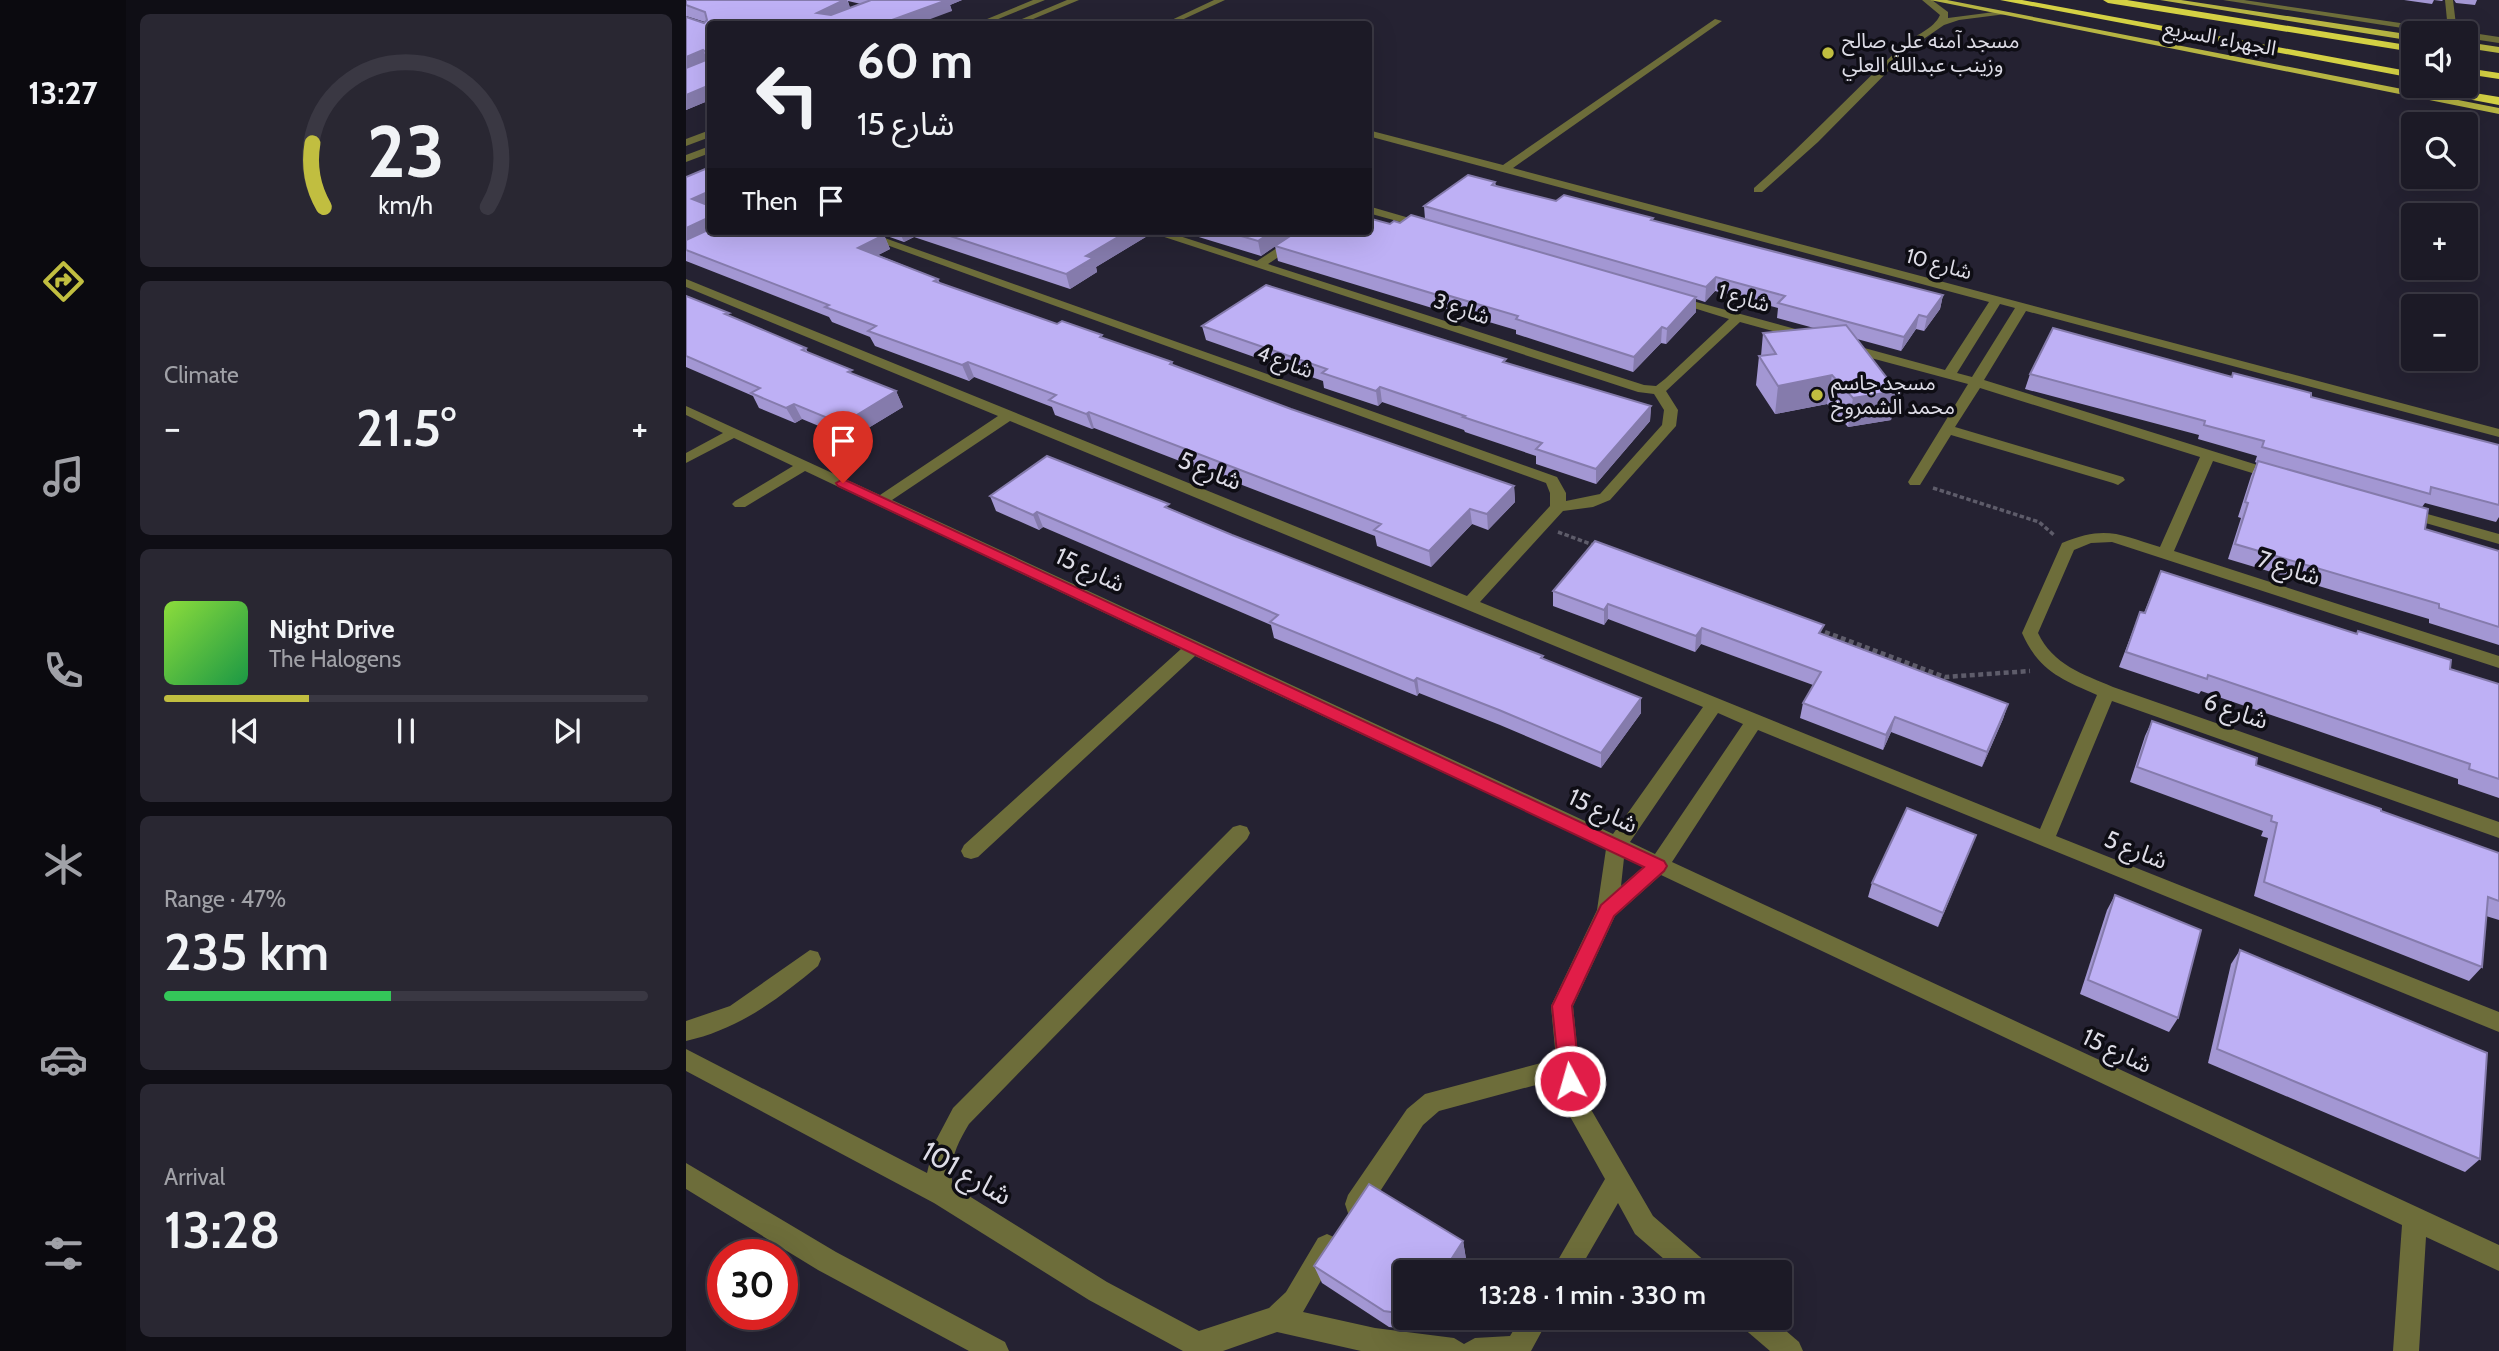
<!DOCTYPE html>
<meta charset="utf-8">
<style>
body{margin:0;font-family:Cabin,"Noto Sans Arabic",sans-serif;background:#292732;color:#f1f3f6;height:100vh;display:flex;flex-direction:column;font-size:26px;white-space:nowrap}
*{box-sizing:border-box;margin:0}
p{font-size:23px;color:#a0a1a7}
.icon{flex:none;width:38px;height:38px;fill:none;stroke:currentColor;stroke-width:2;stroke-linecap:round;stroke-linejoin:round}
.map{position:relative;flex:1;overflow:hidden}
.sheet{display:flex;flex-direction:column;gap:14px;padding:14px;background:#0f0e15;width:560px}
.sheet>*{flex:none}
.hud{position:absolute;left:21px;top:21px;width:665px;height:214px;border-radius:7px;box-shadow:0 7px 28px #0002,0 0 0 2px #3a3843;background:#1c1a26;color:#f1f3f6;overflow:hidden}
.controls{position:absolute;left:1715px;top:21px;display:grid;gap:14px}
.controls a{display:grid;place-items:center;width:77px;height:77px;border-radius:7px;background:#1c1a26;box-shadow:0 7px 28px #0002,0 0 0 2px #3a3843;font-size:35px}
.speed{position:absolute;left:21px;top:1239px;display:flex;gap:14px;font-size:35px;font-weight:700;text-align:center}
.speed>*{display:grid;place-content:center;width:91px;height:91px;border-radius:50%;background:#1c1a26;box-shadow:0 7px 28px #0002,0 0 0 2px #3a3843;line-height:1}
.speed .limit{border:10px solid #d22;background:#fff;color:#111}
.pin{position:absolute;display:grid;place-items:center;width:60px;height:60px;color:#fff;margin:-72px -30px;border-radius:50% 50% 50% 0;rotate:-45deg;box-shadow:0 0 7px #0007}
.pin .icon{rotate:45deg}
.me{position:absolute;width:77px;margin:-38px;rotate:354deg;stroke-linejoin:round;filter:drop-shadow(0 0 5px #0008)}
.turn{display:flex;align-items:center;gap:24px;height:147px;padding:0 35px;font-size:32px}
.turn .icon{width:91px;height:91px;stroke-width:2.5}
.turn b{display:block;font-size:49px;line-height:60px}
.then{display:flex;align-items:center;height:66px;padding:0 35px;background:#0003;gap:14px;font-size:26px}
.big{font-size:52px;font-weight:600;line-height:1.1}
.sheet .widget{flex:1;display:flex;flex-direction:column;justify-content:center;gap:10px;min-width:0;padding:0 24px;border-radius:10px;background:#292732}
.sheet .dial{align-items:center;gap:0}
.dial svg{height:182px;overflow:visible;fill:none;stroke:#3a3843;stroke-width:7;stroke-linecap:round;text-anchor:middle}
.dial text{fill:#f1f3f6;stroke:none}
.song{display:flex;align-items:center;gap:21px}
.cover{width:84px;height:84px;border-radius:10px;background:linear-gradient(135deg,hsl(90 70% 55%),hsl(140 70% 35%))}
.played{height:7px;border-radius:4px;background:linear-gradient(90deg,#c1be40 30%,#3a3843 30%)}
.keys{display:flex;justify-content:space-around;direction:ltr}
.heat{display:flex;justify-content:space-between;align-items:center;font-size:38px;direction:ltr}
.charge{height:10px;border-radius:5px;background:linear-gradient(90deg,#34c759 47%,#3a3843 0)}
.trip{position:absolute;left:707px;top:1260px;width:399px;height:70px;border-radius:7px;background:#1c1a26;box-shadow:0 7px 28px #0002,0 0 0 2px #3a3843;font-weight:600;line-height:70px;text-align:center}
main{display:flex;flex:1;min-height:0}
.menu{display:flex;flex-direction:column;width:126px;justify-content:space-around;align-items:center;background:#0b0a0f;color:#a0a1a7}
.menu .icon{width:49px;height:49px}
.menu .active{color:#c1be40}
.menu b{font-size:32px;color:#f1f3f6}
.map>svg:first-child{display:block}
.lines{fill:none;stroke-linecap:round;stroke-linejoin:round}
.path-far1{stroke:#5e5c6a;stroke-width:3.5;stroke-dasharray:4.5 2.5;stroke-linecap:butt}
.path{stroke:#5e5c6a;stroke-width:4.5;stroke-dasharray:5 3.5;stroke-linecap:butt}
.minor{fill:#6d6d3a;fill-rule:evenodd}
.major{fill:#b7b543;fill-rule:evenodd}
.highway{fill:#d4d144;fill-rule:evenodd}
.wall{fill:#a397d3;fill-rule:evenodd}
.shaded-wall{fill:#857bac}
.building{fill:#beb0f5;stroke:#857bac;stroke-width:2}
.route{fill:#e11d48;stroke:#92132f;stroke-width:2}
.poi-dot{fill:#c1be40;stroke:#0e0d14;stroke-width:2.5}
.labels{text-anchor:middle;stroke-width:7;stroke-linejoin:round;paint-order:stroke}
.far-street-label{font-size:21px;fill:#dddce6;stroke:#0e0d14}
.far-poi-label{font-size:21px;fill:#dddce6;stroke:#0e0d14;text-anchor:start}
.street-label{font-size:24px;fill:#dddce6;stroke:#0e0d14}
.near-street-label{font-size:28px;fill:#dddce6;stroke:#0e0d14}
</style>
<main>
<nav class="menu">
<b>13:27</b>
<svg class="icon active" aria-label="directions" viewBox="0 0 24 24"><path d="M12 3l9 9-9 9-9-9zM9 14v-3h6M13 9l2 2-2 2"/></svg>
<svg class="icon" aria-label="music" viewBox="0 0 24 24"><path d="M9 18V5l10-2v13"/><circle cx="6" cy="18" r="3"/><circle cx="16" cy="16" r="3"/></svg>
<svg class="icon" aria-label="phone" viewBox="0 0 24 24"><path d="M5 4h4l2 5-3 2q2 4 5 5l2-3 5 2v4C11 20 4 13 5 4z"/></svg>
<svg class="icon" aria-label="climate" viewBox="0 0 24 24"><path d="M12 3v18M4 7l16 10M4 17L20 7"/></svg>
<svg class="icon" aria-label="car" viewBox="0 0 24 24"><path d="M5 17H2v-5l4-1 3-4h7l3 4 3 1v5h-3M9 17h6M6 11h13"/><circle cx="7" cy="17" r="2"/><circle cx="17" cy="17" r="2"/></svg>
<svg class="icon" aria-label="filters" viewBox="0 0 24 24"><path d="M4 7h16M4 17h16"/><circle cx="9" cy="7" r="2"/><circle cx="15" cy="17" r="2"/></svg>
</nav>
<section class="sheet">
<div class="widget dial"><svg viewBox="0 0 100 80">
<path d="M14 69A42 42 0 1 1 86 69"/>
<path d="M14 69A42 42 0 0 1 9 41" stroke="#c1be40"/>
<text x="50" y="56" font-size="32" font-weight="700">23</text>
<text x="50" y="72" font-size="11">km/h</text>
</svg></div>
<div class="widget"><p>Climate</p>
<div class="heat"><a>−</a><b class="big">21.5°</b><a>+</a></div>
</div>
<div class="widget">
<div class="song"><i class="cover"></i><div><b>Night Drive</b><p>The Halogens</p></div></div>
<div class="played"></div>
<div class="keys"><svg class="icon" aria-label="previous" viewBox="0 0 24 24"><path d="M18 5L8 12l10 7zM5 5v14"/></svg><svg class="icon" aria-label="pause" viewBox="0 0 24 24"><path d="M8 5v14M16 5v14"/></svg><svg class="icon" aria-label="next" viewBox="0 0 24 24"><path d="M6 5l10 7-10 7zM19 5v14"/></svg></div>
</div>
<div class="widget"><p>Range · 47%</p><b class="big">235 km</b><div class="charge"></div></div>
<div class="widget"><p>Arrival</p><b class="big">13:28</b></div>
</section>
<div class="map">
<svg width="1813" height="1351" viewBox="0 0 1813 1351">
<rect width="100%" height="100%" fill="#252232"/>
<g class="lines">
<g class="path-far1">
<path d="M1247,488L1353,522L1368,535"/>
<path d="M872,532L910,546"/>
</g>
<path class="path" d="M1131,629L1259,677L1344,671"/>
<g class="minor">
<path d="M347,0H359L300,24H289Z"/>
<path d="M381,0H393L335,24H324Z"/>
<path d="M528,0H539L487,24H477Z"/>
<path d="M1236,0H1246L1262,12V18L1316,11L1320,14L1273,20L1258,25L1226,47L1132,142L1076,192H1068V188C1120,142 1167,92 1217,45C1229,35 1248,29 1254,15Z"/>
<path d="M1537,0H1558L1762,30L1759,0H1767L1771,33H1748Z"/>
<path d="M1029,19L1036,21L827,168L1813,429V437L1340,311L1298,380L1594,472L1596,475L1594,478L1589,480L1527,461L1488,551L1813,656V668L1426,542L1405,543L1388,550L1352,633C1367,665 1397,674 1427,687L1813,822V838L1426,701L1370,836L1813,1012V1032L1072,730L986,862L1813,1245V1271L1740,1237L1733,1351H1707L1716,1225L975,875L929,916L887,1006L896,1094L967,1216L1021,1263L1025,1272H993L949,1234L932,1203L892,1272H865L919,1179L877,1104L872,1079L753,1111L737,1125L680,1213L671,1216L662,1213L659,1204L662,1195L721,1109L739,1094L870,1059L865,1006L911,910L920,849L509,656L292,857L285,859L278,857L275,851L278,845L495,649L119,471L59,507H49L46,504L49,501L107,466L48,438L0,463V453L37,433L0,415V406L194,495L312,416L0,287V279L781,596L864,506V493L860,483L162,231H179L871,477L880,493V501L914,494L976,425L978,410L968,394L952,392L460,231H478L571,261L617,231H631L582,264L958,385L970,386L979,379L1043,319L982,300L984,297H992L1124,333L1126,336L1119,340L1054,322L980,391L992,410L990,426L924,500L907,507L877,511L794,602L1354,829L1411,695C1375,679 1353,671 1336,633L1376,543C1419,525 1433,534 1474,547L1514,457L1294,388L1269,427L1437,477L1439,480L1432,485L1427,483L1265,435L1234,485H1224L1222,482L1282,384L1155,350L1153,347L1160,343L1259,370L1303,302L682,136V130L817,165ZM1314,304L1329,308L1286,377L1271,373ZM324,421L1017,707L927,834L206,500ZM1032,713L1057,724L969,854L944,842ZM938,858L957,867L935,886Z"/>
<path d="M1780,32L1813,37V43L1780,38V33H1777Z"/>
<path d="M24,130V137L0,146V139Z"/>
<path d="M24,146V153L0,162V155Z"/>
<path d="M682,206L744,224L746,226L740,229L682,213Z"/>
<path d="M1720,508L1813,534V544L1715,516L1712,513Z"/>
<path d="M554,825L561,827L564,833L561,839L283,1124C271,1144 262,1162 267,1186L421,1282L513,1331L583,1308L600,1292L632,1238L641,1234L650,1238L654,1247L617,1312L689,1328L768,1338L778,1344L789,1338L824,1336L835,1318H863L845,1351H675L591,1332L537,1351H497L403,1300L248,1203L0,1071V1049L241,1173L248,1144L267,1108L547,827Z"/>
<path d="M124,950L132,952L135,959L132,966C91,1000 53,1029 0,1041V1021L44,1006Z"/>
<path d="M0,1163L150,1252L319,1342L323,1351H283L132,1270L0,1189Z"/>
<path d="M1052,1318H1085L1113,1342L1117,1351H1084L1056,1327Z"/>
</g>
<g class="major">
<path d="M1244,0H1261L1813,108V114Z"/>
<path d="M1474,0H1495L1727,35V41Z"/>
<path d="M1780,42L1813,47V53L1780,48Z"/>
</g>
<g class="highway">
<path d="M1314,0H1336L1727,72V78Z"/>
<path d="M1417,0H1441L1727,46V52L1422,3Z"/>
<path d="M1780,68L1813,73V79L1780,74Z"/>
<path d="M1727,83V86H1746L1813,97V105L1724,88L1722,86Z"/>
</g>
</g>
<g class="wall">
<path d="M0,0H276L264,5L266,11L24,24V100L0,110V17L18,23L19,22L0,16ZM162,1L175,4L164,8Z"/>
<path d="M1718,0H1757L1756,1L1748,0L1746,4Z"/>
<path d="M1768,0H1791L1789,5L1770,3Z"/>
<path d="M0,177L24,231H462L463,235L410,267L411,272L384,289L228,237L218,242L198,235L204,249L192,255L252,279L254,283L371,324L417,338L486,362L487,365L605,409L828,486L829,502L802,530L786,524L745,567L691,546L689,536L408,428L406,429L369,415L366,407L288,377L283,381L189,346L184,337L146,322L143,317L0,261Z"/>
<path d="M809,182L810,186L870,201L967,221L1257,295L1254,309L1238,331L1230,329L1215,351L1171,339L1211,391L1205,420L1162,427L1141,404L1089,414L1070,385L1073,356H1075L1077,333L1128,328L1091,318L1092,308L1029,291L1019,302L1010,299V312L980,344L975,343L947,372L830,334V330L759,309L756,311L592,261L589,246L575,256L493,231H682L704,224L739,219L738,206Z"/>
<path d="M0,296L45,317L120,348L122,353L168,375L210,391L217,407L164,439L116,419L109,423L73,408L67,396L0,367Z"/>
<path d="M516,326L820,363L965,406L964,421L910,484L850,464V456L779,432L778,430L696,402L692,406L638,388L637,381L520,340Z"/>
<path d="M1344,374L1546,377L1813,445V517L1810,522L1739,503L1736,507L1739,529L1813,551V645L1743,623V619L1542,559L1555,518L1552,517L1565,476L1571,463L1569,462L1571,456L1512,439L1513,435L1339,389Z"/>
<path d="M304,496L485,509L546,535L857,656V659L955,698V713L915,768L814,725L733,693L731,696L588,638L585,625L357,527L353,530L310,511Z"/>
<path d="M1475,571L1670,634L1672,631L1764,669L1813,684V798L1772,784V779L1515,691L1513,694L1433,667L1454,612L1458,613Z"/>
<path d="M867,591L1136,634L1322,704L1317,719L1296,767L1205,732L1197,750L1114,718L1117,703L1127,685L1015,644L1009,652L922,619L918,625L867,606Z"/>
<path d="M1466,721L1570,765L1695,811L1813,853V920L1800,916L1796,967L1783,981L1568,896L1582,838L1575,836L1577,831L1444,782L1459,736Z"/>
<path d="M1290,835L1252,927L1182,897L1186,883Z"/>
<path d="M1429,895L1492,1018L1483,1032L1394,994L1421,910Z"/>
<path d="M1554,950L1794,1159L1779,1172L1522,1063L1545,964Z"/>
<path d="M777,1241L780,1259L772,1272H719V1318H743L735,1331L703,1327L636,1283L628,1266Z"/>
</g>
<g class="shaded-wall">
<path d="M158,0H161L165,10L135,24L131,13Z"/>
<path d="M252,0H276L264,5L266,11L231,24H195Z"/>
<path d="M17,50L23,63L0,71V57Z"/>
<path d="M24,85V100L0,110V95Z"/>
<path d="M24,191V208L6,199Z"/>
<path d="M24,217V231L0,246V228Z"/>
<path d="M213,231H226L228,237L218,242Z"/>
<path d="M442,231H462L463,235L410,267L411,272L384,289L380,274L400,256Z"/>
<path d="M587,231H612L575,256L572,241Z"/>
<path d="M198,235L204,249L179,262L172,248Z"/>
<path d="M1030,277L1029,291L1019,302L1020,287Z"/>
<path d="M757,294L759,309L756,311L755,296Z"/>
<path d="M1257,295L1254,309L1238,331L1241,317Z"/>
<path d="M1010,297V312L980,344L981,329Z"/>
<path d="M1233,315L1230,329L1215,351L1218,337Z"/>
<path d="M976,327L975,343L947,372L948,357Z"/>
<path d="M282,362L288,377L283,381L276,365Z"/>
<path d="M1146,375L1141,404L1089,414L1092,386Z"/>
<path d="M694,387L696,402L692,406L690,391Z"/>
<path d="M210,391L217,407L164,439L156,424Z"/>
<path d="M1211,391L1205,420L1162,427L1167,398Z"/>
<path d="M108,404L116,419L109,423L100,408Z"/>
<path d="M965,406L964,421L910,484V469Z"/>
<path d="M403,412L408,428L406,429L400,414Z"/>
<path d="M828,486L829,502L802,530L801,514Z"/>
<path d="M784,509L786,524L745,567L743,551Z"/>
<path d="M351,512L357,527L353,530L347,515Z"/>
<path d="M922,604V619L918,625V610Z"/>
<path d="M1016,628L1015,644L1009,652L1010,636Z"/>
<path d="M731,678L733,693L731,696L728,681Z"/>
<path d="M955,698V713L915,768V753Z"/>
<path d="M1322,704L1317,719L1296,767L1301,752Z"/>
<path d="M1209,717L1205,732L1197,750L1200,735Z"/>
<path d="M1290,835L1284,850L1252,927L1257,913Z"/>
<path d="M777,1241L780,1259L772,1272H757Z"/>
<path d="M731,1318H743L735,1331Z"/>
</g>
<g class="building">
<path d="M0,0H158L131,13L145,15L185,0H261L195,24H24V85L0,95V68L20,60L21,53L17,50L0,57V17L18,23L21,20L19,12L0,5Z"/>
<path d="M24,167V191L6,199L24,206V217L0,228V177Z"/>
<path d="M782,175L809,182L806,185L870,201L878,195L967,218L965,220L1257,295L1241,317L1233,315L1218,337L1092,303L1099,296L1030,277L1020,287L738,206Z"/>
<path d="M725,215L1010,297L981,329L976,327L948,357L830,319L832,316L757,294L755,296L589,246L612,231H682V218L704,224L708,221L714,223Z"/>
<path d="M24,229V231H188L198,235L172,248L252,279L248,281L371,324L376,321L416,335L414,337L486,362L484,364L605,409L828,486L801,514L784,509L743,551L688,530L695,524L403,412L400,414L363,400L370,395L282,362L276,365L182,331L190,326L139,307L143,305L0,250V240Z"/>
<path d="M249,231H442L400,256L407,258L380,274Z"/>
<path d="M538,231H587L572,241Z"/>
<path d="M580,285L820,359L817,362L965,406L910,469L850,449L856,443L777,417L779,416L694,387L690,391L636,373L641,369L516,326Z"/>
<path d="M0,296L43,313L39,314L120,348L116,350L166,370L162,372L210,391L156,424L108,404L100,408L65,393L74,388L0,356Z"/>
<path d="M1160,325L1211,391L1167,398L1146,375L1092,386L1073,356L1090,354L1077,333Z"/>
<path d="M1367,328L1546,377L1547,373L1625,393V397L1813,445V505L1745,487L1744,494L1576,447L1578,441L1518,425L1519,421L1344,374Z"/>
<path d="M361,456L483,504L479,507L546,535L857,656L855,658L955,698L915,753L813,710L731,678L728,681L584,622L592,615L351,512L347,515L304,496Z"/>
<path d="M1572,461L1742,509L1739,529L1813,551V627L1753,608V604L1549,544L1562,503L1559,502Z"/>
<path d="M909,541L1138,625L1133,633L1322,704L1301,752L1209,717L1200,735L1117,703L1135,672L1016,628L1010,636L922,604L918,610L867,591Z"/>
<path d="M1475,571L1671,634L1672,631L1765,660L1764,669L1813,684V779L1783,769L1784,764L1522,675L1521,679L1440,652L1454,612L1459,613Z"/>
<path d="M1466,721L1571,758L1570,765L1695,809V811L1813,853V901L1802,897L1796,967L1578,882L1591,823L1585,821L1586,816L1451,767Z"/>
<path d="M1221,808L1290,835L1257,913L1186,883Z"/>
<path d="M1429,895L1515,930L1492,1018L1402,980Z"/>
<path d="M1554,950L1801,1053L1794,1159L1531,1049Z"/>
<path d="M683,1184L777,1241L757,1272H719V1314L698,1311L628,1266Z"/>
</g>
<path class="route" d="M157,479L978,861L981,866L978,871L928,916L886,1006L894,1081L891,1088L884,1091L877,1088L874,1081L866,1006L915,905L958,867L152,486L150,483Z"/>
<g class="poi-dot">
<circle cx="1142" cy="53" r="7"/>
<circle cx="1131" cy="395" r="7"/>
</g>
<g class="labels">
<g class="far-street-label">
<text transform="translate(1534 38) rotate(11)" y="7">الجهراء السريع</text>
<text transform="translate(1253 264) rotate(15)" y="7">شارع 10</text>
<text transform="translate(1058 298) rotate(16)" y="7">شارع 1</text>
<text transform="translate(776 309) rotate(18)" y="7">شارع 3</text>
<text transform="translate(599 362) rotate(20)" y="7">شارع 4</text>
</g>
<g class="far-poi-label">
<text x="1156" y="48">مسجد آمنه علي صالح<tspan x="1156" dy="24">وزينب عبدالله العلي</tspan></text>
<text x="1145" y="390">مسجد جاسم<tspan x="1145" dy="24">محمد الشمروخ</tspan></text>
</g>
<g class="street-label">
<text transform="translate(524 471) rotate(22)" y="8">شارع 5</text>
<text transform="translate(1603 568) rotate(18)" y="8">شارع 7</text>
<text transform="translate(404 570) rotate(25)" y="8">شارع 15</text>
<text transform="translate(1550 711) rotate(19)" y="8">شارع 6</text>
<text transform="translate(917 811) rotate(25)" y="8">شارع 15</text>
<text transform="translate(1450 850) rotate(22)" y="8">شارع 5</text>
<text transform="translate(1431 1051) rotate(25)" y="8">شارع 15</text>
</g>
<g class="near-street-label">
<text transform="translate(281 1173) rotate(30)" y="10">شارع 101</text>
</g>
</g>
</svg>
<div class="controls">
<a><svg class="icon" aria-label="sound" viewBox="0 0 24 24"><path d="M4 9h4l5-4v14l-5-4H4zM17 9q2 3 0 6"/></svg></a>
<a><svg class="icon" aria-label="search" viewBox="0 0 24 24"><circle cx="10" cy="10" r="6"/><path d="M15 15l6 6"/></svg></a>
<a>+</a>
<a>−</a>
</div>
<div class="speed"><div class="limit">30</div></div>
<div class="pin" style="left:157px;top:483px;background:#d93025"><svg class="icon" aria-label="arrive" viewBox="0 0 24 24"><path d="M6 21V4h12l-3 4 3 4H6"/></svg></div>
<svg class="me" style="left:884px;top:1081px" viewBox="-20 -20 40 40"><circle r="17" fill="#e11d48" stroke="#fff" stroke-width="3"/><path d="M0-11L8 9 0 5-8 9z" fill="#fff"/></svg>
<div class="trip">13:28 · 1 min · 330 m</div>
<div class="hud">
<div class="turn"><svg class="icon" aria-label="left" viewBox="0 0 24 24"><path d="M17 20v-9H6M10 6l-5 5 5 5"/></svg><div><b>60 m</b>شارع 15</div></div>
<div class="then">Then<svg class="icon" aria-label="arrive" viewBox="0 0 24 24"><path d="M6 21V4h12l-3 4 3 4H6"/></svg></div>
</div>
</div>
</main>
